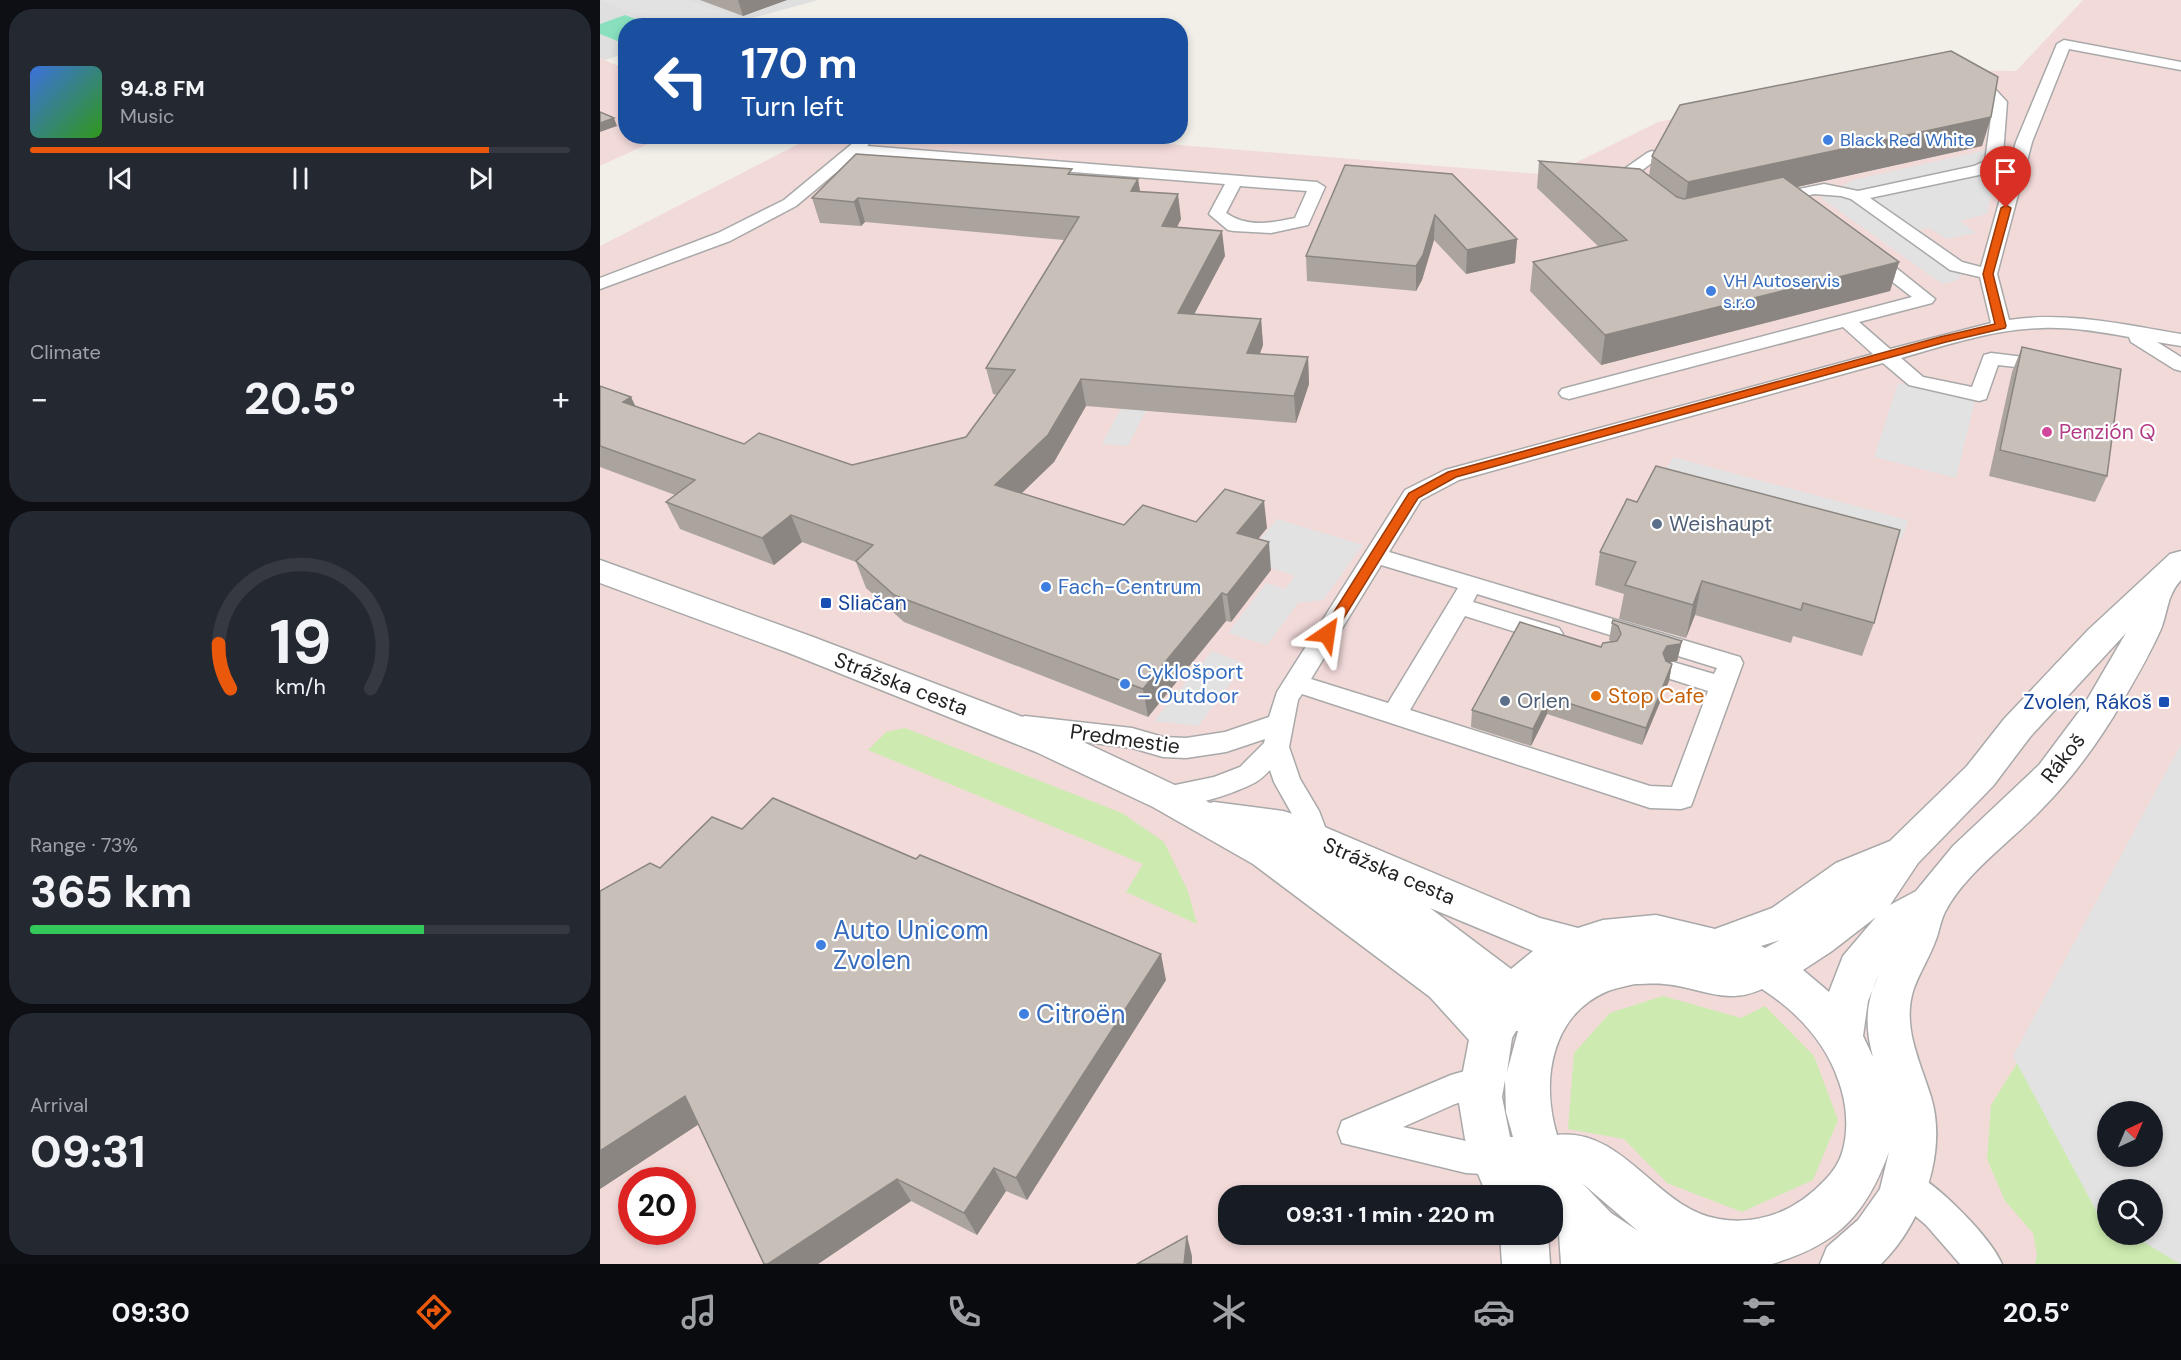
<!DOCTYPE html>
<meta charset="utf-8">
<style>
body{margin:0;font-family:"DM Sans",sans-serif;background:#242831;color:#f1f3f6;height:100vh;display:flex;flex-direction:column;font-size:22px;white-space:nowrap}
*{box-sizing:border-box;margin:0}
p{font-size:20px;color:#9ea1a6}
.icon{flex:none;width:33px;height:33px;fill:none;stroke:currentColor;stroke-width:2;stroke-linecap:round;stroke-linejoin:round}
.map{position:relative;flex:1;overflow:hidden}
.drawer{display:flex;flex-direction:column;gap:9px;padding:9px;background:#0d0f14;width:600px}
.drawer>*{flex:none}
.banner{position:absolute;left:18px;top:18px;width:570px;height:126px;border-radius:24px;box-shadow:0 3px 9px #0003;background:#1a4fa0;color:#fff;overflow:hidden}
.needle{width:39px;rotate:44deg}
.buttons{position:absolute;left:1497px;top:1101px;display:grid;gap:12px}
.buttons a{display:grid;place-items:center;width:66px;height:66px;border-radius:50%;background:#171b24;box-shadow:0 3px 9px #0003;font-size:30px}
.speed{position:absolute;left:18px;top:1167px;display:flex;gap:12px;font-size:30px;font-weight:700;text-align:center}
.speed>*{display:grid;place-content:center;width:78px;height:78px;border-radius:50%;background:#171b24;box-shadow:0 3px 9px #0003;line-height:1}
.speed .limit{border:9px solid #d22;background:#fff;color:#111}
.pin{position:absolute;display:grid;place-items:center;width:51px;height:51px;color:#fff;margin:-62px -26px;border-radius:50% 50% 50% 0;rotate:-45deg;box-shadow:0 0 6px #0007}
.pin .icon{rotate:45deg}
.me{position:absolute;width:66px;margin:-33px;rotate:32deg;stroke-linejoin:round;filter:drop-shadow(0 0 4px #0008)}
.turn{display:flex;align-items:center;gap:21px;height:126px;padding:0 24px;font-size:27px}
.turn .icon{width:78px;height:78px;stroke-width:2.5}
.turn b{display:block;font-size:42px;line-height:51px}
.big{font-size:45px;font-weight:800;line-height:1.1}
.drawer .card{flex:1;display:flex;flex-direction:column;justify-content:center;gap:9px;min-width:0;padding:0 21px;border-radius:24px;background:#242831}
.drawer .dial{align-items:center;gap:0}
.dial svg{height:156px;overflow:visible;fill:none;stroke:#363941;stroke-width:7;stroke-linecap:round;text-anchor:middle}
.dial text{fill:#f1f3f6;stroke:none}
.song{display:flex;align-items:center;gap:18px}
.cover{width:72px;height:72px;border-radius:9px;background:linear-gradient(135deg,hsl(220 70% 55%),hsl(110 70% 35%))}
.played{height:6px;border-radius:3px;background:linear-gradient(90deg,#ea580c 85%,#363941 85%)}
.keys{display:flex;justify-content:space-around;direction:ltr}
.heat{display:flex;justify-content:space-between;align-items:center;font-size:33px;direction:ltr}
.charge{height:9px;border-radius:4px;background:linear-gradient(90deg,#34c759 73%,#363941 0)}
.trip{position:absolute;left:618px;top:1185px;width:345px;height:60px;border-radius:24px;background:#171b24;box-shadow:0 3px 9px #0003;font-weight:800;line-height:60px;text-align:center}
.tab-bar{display:flex;height:96px;justify-content:space-around;align-items:center;background:#090b0e;color:#9ea1a6}
.tab-bar .icon{width:42px;height:42px}
.tab-bar .selected{color:#ea580c}
.tab-bar b{font-size:27px;color:#f1f3f6}
main{display:flex;flex:1;min-height:0}
.map>svg:first-child{display:block}
.residential{fill:#e0dfdf}
.commercial{fill:#f2dad9;fill-rule:evenodd}
.grass{fill:#cdebb0}
.pitch{fill:#88e0be}
.parking{fill:#e2e2e2;fill-rule:evenodd}
.lines{fill:none;stroke-linecap:round;stroke-linejoin:round}
.service-casing{stroke:#a9a9a9;stroke-width:3}
.minor-casing{stroke:#a9a9a9;stroke-width:3}
.tertiary-casing{stroke:#a9a9a9;stroke-width:3}
.service{fill:#fff;fill-rule:evenodd}
.minor{fill:#fff;fill-rule:evenodd}
.tertiary{fill:#fff;fill-rule:evenodd}
.wall{fill:#aba49e}
.shaded-wall{fill:#8b8681}
.building{fill:#c7bfb8;stroke:#8b8681;stroke-width:1.5}
.route{fill:#ea580c;stroke:#983908;stroke-width:1.5}
.shop-dot{fill:#3f7fe0;stroke:#fff;stroke-width:2}
.hotel-dot{fill:#d1479c;stroke:#fff;stroke-width:2}
.service-dot{fill:#5c6f8a;stroke:#fff;stroke-width:2}
.transit-dot{fill:#1a4fb4;stroke:#fff;stroke-width:2}
.food-dot{fill:#e8710a;stroke:#fff;stroke-width:2}
.labels{text-anchor:middle;stroke-width:4.5;stroke-linejoin:round;paint-order:stroke}
.far-shop-label{font-size:18px;fill:#366cbe;stroke:#fff;text-anchor:start}
.hotel-label{font-size:21px;fill:#b23c85;stroke:#fff;text-anchor:start}
.service-label{font-size:21px;fill:#4e5e75;stroke:#fff;text-anchor:start}
.shop-label{font-size:21px;fill:#366cbe;stroke:#fff;text-anchor:start}
.transit-label{font-size:21px;fill:#164399;stroke:#fff;text-anchor:start}
.street-label{font-size:21px;fill:#222;stroke:#fff}
.food-label{font-size:21px;fill:#c56008;stroke:#fff;text-anchor:start}
.near-shop-label{font-size:26px;fill:#366cbe;stroke:#fff;text-anchor:start}
</style>
<main>
<section class="drawer">
<div class="card">
<div class="song"><i class="cover"></i><div><b>94.8 FM</b><p>Music</p></div></div>
<div class="played"></div>
<div class="keys"><svg class="icon" aria-label="previous" viewBox="0 0 24 24"><path d="M18 5L8 12l10 7zM5 5v14"/></svg><svg class="icon" aria-label="pause" viewBox="0 0 24 24"><path d="M8 5v14M16 5v14"/></svg><svg class="icon" aria-label="next" viewBox="0 0 24 24"><path d="M6 5l10 7-10 7zM19 5v14"/></svg></div>
</div>
<div class="card"><p>Climate</p>
<div class="heat"><a>−</a><b class="big">20.5°</b><a>+</a></div>
</div>
<div class="card dial"><svg viewBox="0 0 100 80">
<path d="M14 69A42 42 0 1 1 86 69"/>
<path d="M14 69A42 42 0 0 1 8 46" stroke="#ea580c"/>
<text x="50" y="56" font-size="32" font-weight="700">19</text>
<text x="50" y="72" font-size="11">km/h</text>
</svg></div>
<div class="card"><p>Range · 73%</p><b class="big">365 km</b><div class="charge"></div></div>
<div class="card"><p>Arrival</p><b class="big">09:31</b></div>
</section>
<div class="map">
<svg width="1581" height="1264" viewBox="0 0 1581 1264">
<rect width="100%" height="100%" fill="#f2efe9"/>
<path class="residential" d="M0,0H218L127,25L26,26L25,54L5,60L0,58Z"/>
<g class="commercial">
<path d="M1483,0H1581V1264H0V246L212,137H481L951,175L1058,122L1324,70L1416,71ZM1508,1112H1552V1156H1508ZM32,1180H82V1232H32ZM1508,1190H1552V1234H1508ZM628,1196H952V1234H628Z"/>
<path d="M0,58L25,69L26,136L63,137L0,166Z"/>
</g>
<g class="grass">
<path d="M305,728L522,813L564,842L588,891L597,924L526,892L543,864L268,750L286,732Z"/>
<path d="M1063,996L1141,1018L1165,1006L1214,1056L1238,1120L1213,1180L1142,1212L1067,1183L1024,1139L968,1129L974,1053L1010,1013Z"/>
<path d="M1421,1057L1508,1190V1234H1552L1581,1264H1435L1437,1254L1433,1233L1405,1201L1387,1159L1391,1105Z"/>
</g>
<path class="pitch" d="M25,15L52,25L26,26L25,44L0,34V24Z"/>
<g class="parking">
<path d="M0,0H88L138,18L123,24L118,22L106,25H66Z"/>
<path d="M1386,150L1399,163L1387,214L1360,221L1376,233L1346,239L1330,228L1319,230L1368,265L1358,280L1342,284L1221,198L1253,180Z"/>
<path d="M574,307L598,309L528,446L502,444Z"/>
<path d="M1298,383L1375,401L1356,478L1274,457Z"/>
<path d="M1073,457L1308,520L1302,539L1064,474Z"/>
<path d="M677,519L763,545L723,600L698,603L667,645L628,633L666,583L685,589L695,576L644,559Z"/>
<path d="M612,651L645,664L598,726L554,721Z"/>
<path d="M1581,744V1264H1580L1532,1235L1552,1234V1190H1508L1507,1220L1498,1214L1413,1056ZM1508,1112H1552V1156H1508Z"/>
</g>
<g class="lines">
<g class="service-casing">
<g id="service">
<path d="M1464,40L1581,62V70L1469,49L1432,142L1397,274L1409,320C1467,311 1524,325 1581,334V346L1557,342L1581,357V371L1574,369L1531,342L1529,337C1501,332 1471,327 1442,328C1394,329 1347,345 1301,358L1323,377L1372,387L1384,355L1391,353L1432,358L1435,362L1432,366L1425,368L1398,365L1386,399L1379,401L1309,385L1283,363L859,480L821,500L789,552L1140,657L1143,663L1091,806L1081,809L1050,808L702,694L698,700L689,747L700,779L719,811L730,840L726,848L716,851L706,848L692,814L674,782L670,770C666,774 661,779 656,782C634,794 580,812 556,805L553,797L556,789L614,777L640,767L664,743L665,739L626,752L586,758L563,757L532,748L416,733L412,726L416,719L425,716L532,728L563,737L586,738L625,732L669,717L677,692L805,490L845,470L1273,354L1243,327L969,399L962,397L959,393L962,389L1312,297L1263,259L1260,255L1263,251H1275L1335,299L1332,303L1259,322L1290,349L1391,323L1380,277L1350,270L1251,199L1241,196L1214,194L1170,204L1162,199L1164,196L1224,184L1258,191L1374,166L1385,161L1393,103L1372,80L1374,77H1384L1407,102L1403,154L1398,167L1379,175L1270,198L1362,262L1381,267L1416,142L1457,44ZM781,565L858,588L788,703L711,679ZM877,594L1117,668L1114,674L1073,662L1064,665L1061,671L1064,677L1108,691L1072,787L1050,786L810,710L865,616L951,643L959,640L963,634L959,628L873,602Z"/>
<path d="M264,136L272,141L267,146L717,182L725,187L708,225L671,233L634,231L628,230L609,214L625,184L257,155L196,206L130,241L0,289V278L118,233L184,200L259,138ZM640,186L707,191L695,218C671,223 648,228 626,213Z"/>
<path d="M1052,151L1057,153L1060,156L1057,159L1033,177L1043,186L1041,189C1030,192 1021,185 1015,177L1017,174L1047,153Z"/>
<path d="M882,1066L893,1070L898,1081L893,1092L855,1104L803,1127L866,1141L895,1143L907,1147L912,1159L907,1171L895,1175L866,1173L742,1143L738,1132L742,1121L851,1075Z"/>
<path d="M1305,1168C1334,1180 1390,1236 1402,1264H1360L1326,1225L1293,1197L1288,1185L1293,1173Z"/>
</g>
</g>
<g class="minor-casing">
<g id="minor">
<path d="M895,1136L911,1143L934,1196H887L872,1159L879,1143Z"/>
<path d="M982,1194L999,1201L1006,1218L1009,1264H961L958,1218L965,1201Z"/>
<path d="M900,1234H948L950,1264H902Z"/>
</g>
</g>
<g class="tertiary-casing">
<path id="tertiary" d="M1581,551V580C1567,595 1568,611 1561,629C1550,654 1536,678 1522,702C1499,742 1471,780 1438,813C1408,843 1364,875 1345,912C1340,922 1339,933 1335,942C1329,958 1320,972 1314,988C1301,1026 1320,1061 1331,1097C1348,1153 1321,1225 1281,1264H1220L1227,1247L1258,1220L1280,1189L1289,1152C1265,1216 1238,1244 1172,1264H1002L977,1247L952,1220V1196H934L927,1183L895,1182L879,1175L865,1139L858,1097L869,1040L830,997L653,864L553,807L436,752L189,653L0,583V560L213,637L462,732L579,787L610,803L614,802L683,811L696,815L940,918L978,928L1003,920L1056,915L1115,929L1172,908L1236,863L1290,841L1367,766L1404,719L1488,630L1570,554ZM1526,633L1484,705L1439,765L1353,846L1316,891L1290,905L1318,863L1393,786L1430,737ZM830,908L933,951L911,969ZM1276,917L1243,956L1229,992L1203,970L1232,951ZM1180,940L1165,948L1161,946ZM1279,974C1265,1003 1265,1027 1273,1057L1263,1036L1268,1001ZM1035,984C1045,984 1054,983 1064,984C1100,987 1126,1006 1162,989C1196,1011 1226,1042 1239,1082C1247,1104 1249,1131 1242,1153C1239,1163 1232,1173 1225,1180C1197,1210 1160,1226 1119,1219C1056,1209 1025,1128 957,1135C941,1082 950,1015 1008,991C1016,988 1026,986 1035,984ZM916,1031H918L907,1072L912,1038ZM905,1080L906,1112L913,1137H910L902,1097ZM982,1183L1038,1231L1011,1213Z"/>
</g>
<use href="#service" class="service"/>
<use href="#minor" class="minor"/>
<use href="#tertiary" class="tertiary"/>
</g>
<g class="wall">
<path d="M100,0H187L143,16Z"/>
<path d="M1391,117L1382,146L1196,187L1299,262L1290,291L1001,365L930,291L933,262L999,247L937,188L939,161L1049,176L1052,156Z"/>
<path d="M745,165L917,239L915,263L866,274L834,240L822,280L816,291L707,281L706,256Z"/>
<path d="M473,174L538,179L540,192L581,219L577,227L625,256L594,314L661,319L663,345L660,354L708,357L709,384L696,423L486,406L454,462L422,493L524,525L596,522L667,528L658,539L671,570L631,622L626,621L548,717L304,622L266,588L256,562L202,542L174,565L80,529L66,502L75,495L0,467V386L31,397L35,407L144,444L252,465L366,437L397,395L393,394L386,368L464,240L265,222L261,226L220,223L212,198Z"/>
<path d="M1422,347L1507,476L1495,502L1389,476L1412,372Z"/>
<path d="M1027,499L1274,623L1262,656L1193,636L1191,643L1095,615L1086,638L1019,619L1024,594L995,585L1000,552Z"/>
<path d="M1012,623L1082,641L1077,661L1069,662L1072,664L1069,681L1042,745L947,714L931,746L871,727L872,710L1012,642L1009,640Z"/>
<path d="M142,829L566,980L427,1200L406,1191L377,1235L311,1201L218,1264H164L99,1124L0,1189V891L60,868Z"/>
</g>
<g class="shaded-wall">
<path d="M138,0H187L143,16Z"/>
<path d="M1391,117L1382,146L1084,212L1088,182Z"/>
<path d="M14,118L17,126L0,132V123Z"/>
<path d="M538,179L542,204L531,191Z"/>
<path d="M578,194L581,219L565,251L562,226Z"/>
<path d="M258,198L265,222L261,226L254,202Z"/>
<path d="M835,215L834,240L822,280L816,291V266Z"/>
<path d="M622,231L625,256L581,339L578,313Z"/>
<path d="M917,239L915,263L866,274L867,250Z"/>
<path d="M1299,262L1290,291L1001,365L1005,335Z"/>
<path d="M661,319L663,345L650,379L647,353Z"/>
<path d="M708,357L709,384L696,423L694,396Z"/>
<path d="M481,379L486,406L454,462L402,512L395,485Z"/>
<path d="M31,397L44,424L23,402Z"/>
<path d="M664,501L667,528L640,561L637,533Z"/>
<path d="M191,515L202,542L174,565L162,538Z"/>
<path d="M669,542L671,570L631,622L627,595Z"/>
<path d="M1102,581L1095,615L1086,638L1093,605Z"/>
<path d="M622,593L626,621L548,717L543,689Z"/>
<path d="M1082,641L1077,661L1063,663V653L1067,646Z"/>
<path d="M1072,664L1069,681L1042,745L1046,728Z"/>
<path d="M949,697L947,714L931,746L933,729Z"/>
<path d="M561,954L566,980L427,1200L416,1178Z"/>
<path d="M85,1096L105,1120L0,1189V1151Z"/>
<path d="M394,1168L406,1191L377,1235L364,1213Z"/>
<path d="M297,1179L311,1201L218,1264H168Z"/>
<path d="M587,1236L592,1256V1264H584Z"/>
</g>
<g class="building">
<path d="M1351,51L1398,77L1391,117L1088,182L1052,156L1080,105Z"/>
<path d="M0,112L14,118L0,123Z"/>
<path d="M256,154L472,169L468,174L538,179L531,191L578,194L562,226L622,231L578,313L661,319L647,353L708,357L694,396L481,379L448,435L395,485L524,525L543,505L596,522L625,489L664,501L637,533L669,542L627,595L622,593L543,689L294,595L256,561L273,545L191,515L162,538L66,502L95,480L0,446V386L31,397L23,402L144,444L159,433L252,465L366,437L415,370L386,368L479,217L258,198L254,202L212,198Z"/>
<path d="M939,161L1040,169L1077,197L1084,199L1183,177L1299,262L1005,335L933,262L1027,240Z"/>
<path d="M745,165L852,174L917,239L867,250L835,215L823,255L816,266L706,256Z"/>
<path d="M1422,347L1521,369L1507,476L1400,450Z"/>
<path d="M1056,466L1300,530L1274,623L1203,603L1201,610L1102,581L1093,605L1025,585L1036,562L1000,552L1027,499L1037,502Z"/>
<path d="M1013,620L1082,641L1080,644L1067,646L1063,653L1066,661L1072,664L1046,728L949,697L933,729L872,710L920,622L1001,647L1003,643L1017,641L1021,634L1018,626L1012,623Z"/>
<path d="M173,798L316,859L320,855L561,954L416,1178L394,1168L364,1213L297,1179L168,1264H164L85,1096L0,1151V891L50,863L60,868L112,817L142,829Z"/>
<path d="M587,1236L584,1264H537Z"/>
</g>
<path class="route" d="M1406,205L1411,208L1393,274L1406,326L1405,328L1346,342L856,477L818,498L732,637H722L720,634L722,631L809,493L848,472L1340,337L1395,324L1383,274L1401,208Z"/>
<g class="shop-dot">
<circle cx="1228" cy="140" r="6"/>
<circle cx="1111" cy="291" r="6"/>
<circle cx="446" cy="587" r="6"/>
<circle cx="525" cy="684" r="6"/>
<circle cx="221" cy="945" r="6"/>
<circle cx="424" cy="1014" r="6"/>
</g>
<circle class="hotel-dot" cx="1447" cy="432" r="6"/>
<g class="service-dot">
<circle cx="1057" cy="524" r="6"/>
<circle cx="905" cy="701" r="6"/>
</g>
<g class="transit-dot">
<rect x="220" y="597" width="12" height="12" rx="3"/>
<rect x="1558" y="696" width="12" height="12" rx="3"/>
</g>
<circle class="food-dot" cx="996" cy="696" r="6"/>
<g class="labels">
<g class="far-shop-label">
<text x="1240" y="146">Black Red White</text>
<text x="1123" y="287">VH Autoservis<tspan x="1123" dy="21">s.r.o</tspan></text>
</g>
<g class="hotel-label">
<text x="1459" y="439">Penzión Q</text>
</g>
<g class="service-label">
<text x="1069" y="531">Weishaupt</text>
<text x="917" y="708">Orlen</text>
</g>
<g class="shop-label">
<text x="458" y="594">Fach-Centrum</text>
<text x="537" y="679">Cyklošport<tspan x="537" dy="24">– Outdoor</tspan></text>
</g>
<g class="transit-label">
<text x="238" y="610">Sliačan</text>
<text x="1552" y="709" text-anchor="end">Zvolen, Rákoš</text>
</g>
<g class="street-label">
<text transform="translate(301 684) rotate(21)" y="7">Strážska cesta</text>
<text transform="translate(525 739) rotate(8)" y="7">Predmestie</text>
<text transform="translate(1463 758) rotate(-52)" y="7">Rákoš</text>
<text transform="translate(789 871) rotate(23)" y="7">Strážska cesta</text>
</g>
<g class="food-label">
<text x="1008" y="703">Stop Cafe</text>
</g>
<g class="near-shop-label">
<text x="233" y="939">Auto Unicom<tspan x="233" dy="30">Zvolen</tspan></text>
<text x="436" y="1023">Citroën</text>
</g>
</g>
</svg>
<div class="buttons">
<a><svg class="needle" viewBox="-14 -14 28 28"><path d="M0-13l5 13h-10z" fill="#e53935"/><path d="M0 13l5-13h-10z" fill="#9ea1a6"/></svg></a>
<a><svg class="icon" aria-label="search" viewBox="0 0 24 24"><circle cx="10" cy="10" r="6"/><path d="M15 15l6 6"/></svg></a>
</div>
<div class="speed"><div class="limit">20</div></div>
<div class="pin" style="left:1406px;top:208px;background:#d93025"><svg class="icon" aria-label="arrive" viewBox="0 0 24 24"><path d="M6 21V4h12l-3 4 3 4H6"/></svg></div>
<svg class="me" style="left:727px;top:634px" viewBox="-20 -20 40 40"><path d="M0-17L14 15 0 8-14 15z" fill="#ea580c" stroke="#fff" stroke-width="4"/></svg>
<div class="trip">09:31 · 1 min · 220 m</div>
<div class="banner">
<div class="turn"><svg class="icon" aria-label="left" viewBox="0 0 24 24"><path d="M17 20v-9H6M10 6l-5 5 5 5"/></svg><div><b>170 m</b>Turn left</div></div>
</div>
</div>
</main>
<nav class="tab-bar">
<b>09:30</b>
<svg class="icon selected" aria-label="directions" viewBox="0 0 24 24"><path d="M12 3l9 9-9 9-9-9zM9 14v-3h6M13 9l2 2-2 2"/></svg>
<svg class="icon" aria-label="music" viewBox="0 0 24 24"><path d="M9 18V5l10-2v13"/><circle cx="6" cy="18" r="3"/><circle cx="16" cy="16" r="3"/></svg>
<svg class="icon" aria-label="phone" viewBox="0 0 24 24"><path d="M5 4h4l2 5-3 2q2 4 5 5l2-3 5 2v4C11 20 4 13 5 4z"/></svg>
<svg class="icon" aria-label="climate" viewBox="0 0 24 24"><path d="M12 3v18M4 7l16 10M4 17L20 7"/></svg>
<svg class="icon" aria-label="car" viewBox="0 0 24 24"><path d="M5 17H2v-5l4-1 3-4h7l3 4 3 1v5h-3M9 17h6M6 11h13"/><circle cx="7" cy="17" r="2"/><circle cx="17" cy="17" r="2"/></svg>
<svg class="icon" aria-label="filters" viewBox="0 0 24 24"><path d="M4 7h16M4 17h16"/><circle cx="9" cy="7" r="2"/><circle cx="15" cy="17" r="2"/></svg>
<b>20.5°</b>
</nav>
